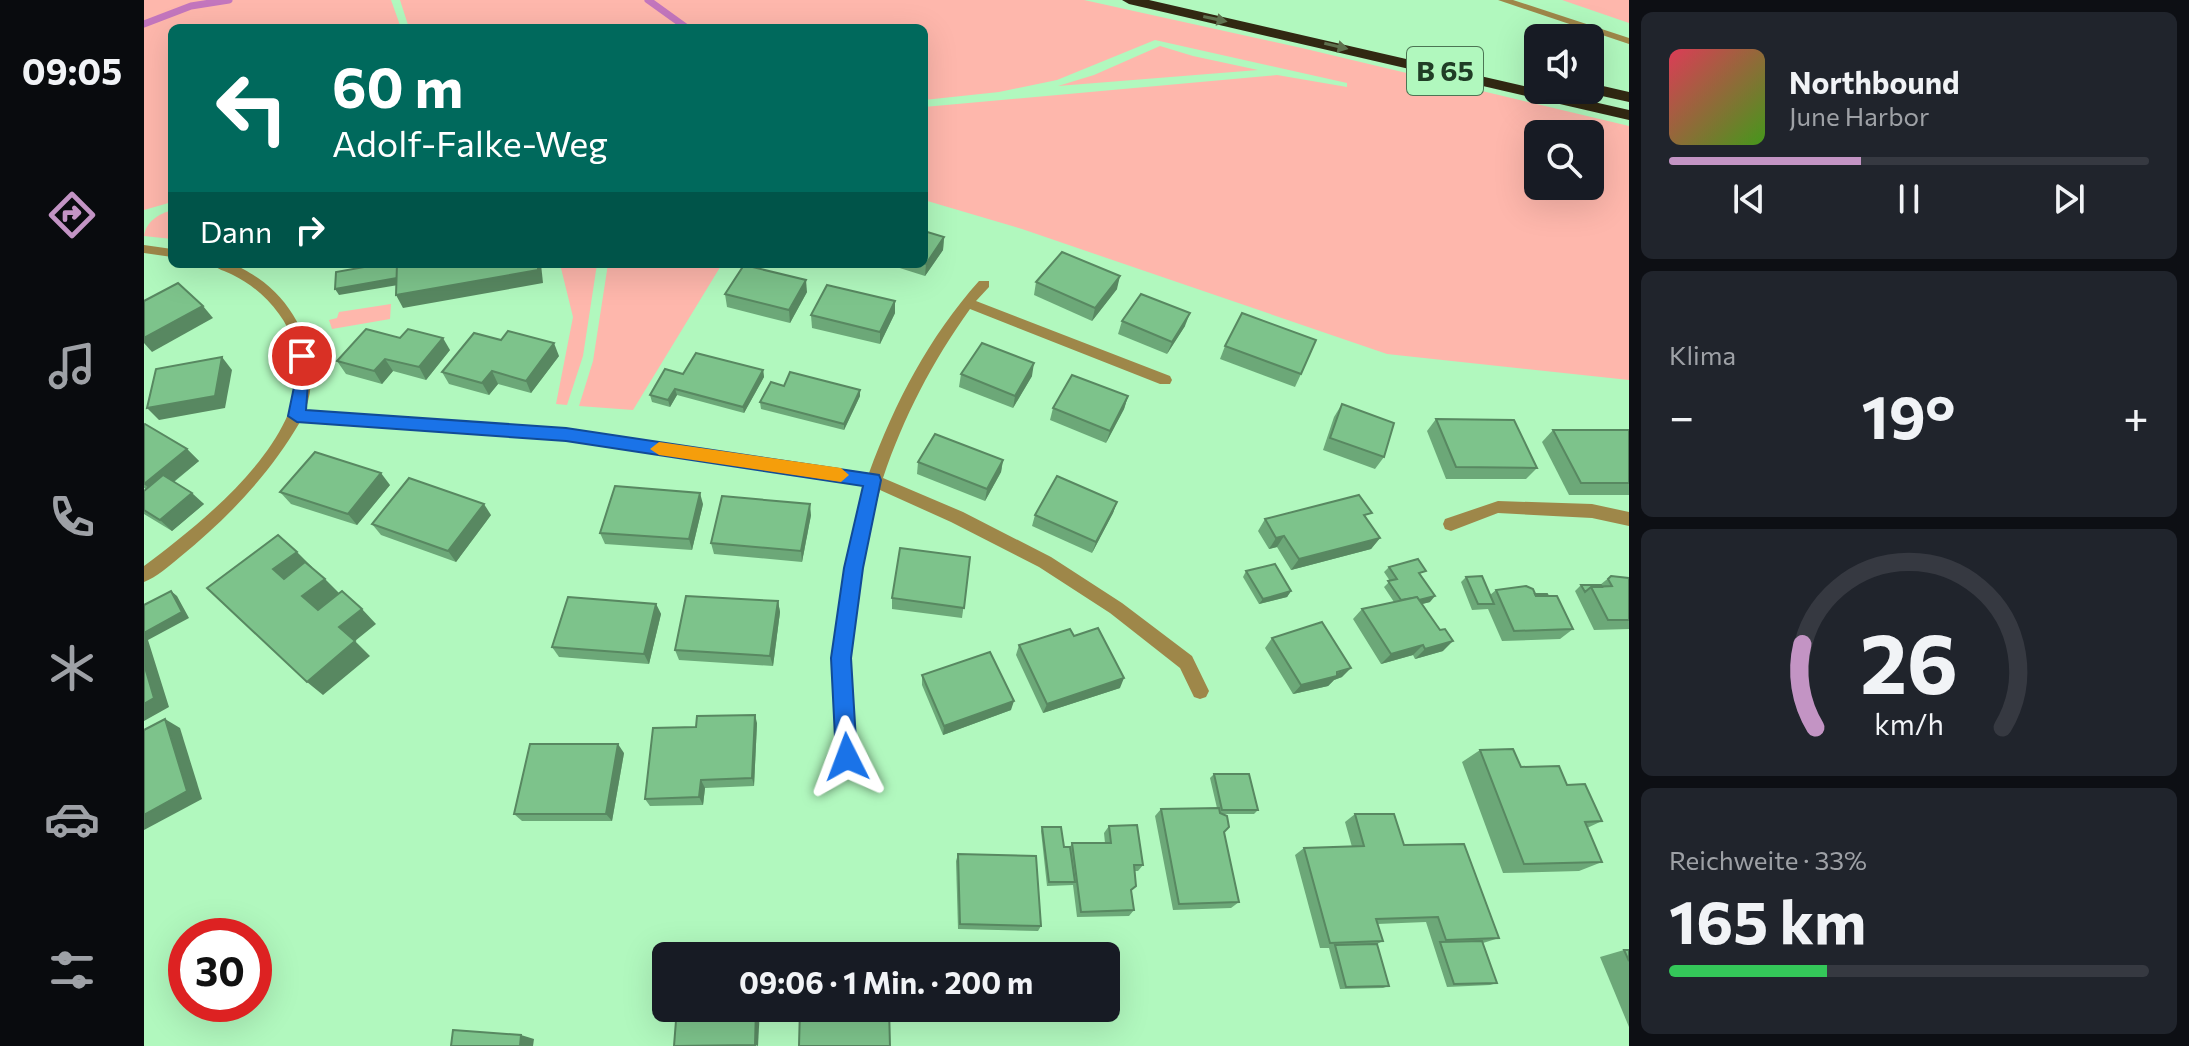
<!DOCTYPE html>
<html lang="de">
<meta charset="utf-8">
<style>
body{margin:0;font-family:Commissioner,sans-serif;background:#20242c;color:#f1f3f6;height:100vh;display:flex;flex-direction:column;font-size:30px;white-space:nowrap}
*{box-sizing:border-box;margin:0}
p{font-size:26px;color:#9ea1a6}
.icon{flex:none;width:44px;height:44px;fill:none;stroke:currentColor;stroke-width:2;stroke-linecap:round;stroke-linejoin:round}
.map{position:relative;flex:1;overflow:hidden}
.side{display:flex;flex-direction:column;gap:12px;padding:12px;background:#0d0f14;width:560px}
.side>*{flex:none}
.top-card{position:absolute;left:24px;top:24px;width:760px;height:244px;border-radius:12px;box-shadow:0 8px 32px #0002;background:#00695c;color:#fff;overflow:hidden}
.tools{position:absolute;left:1380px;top:24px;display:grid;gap:16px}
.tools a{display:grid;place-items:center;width:80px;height:80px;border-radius:12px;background:#171b24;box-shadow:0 8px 32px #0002;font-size:40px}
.speed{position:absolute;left:24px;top:918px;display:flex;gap:16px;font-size:40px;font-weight:700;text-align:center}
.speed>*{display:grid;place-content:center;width:104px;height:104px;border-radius:50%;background:#171b24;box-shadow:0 8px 32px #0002;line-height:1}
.speed .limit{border:12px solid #d22;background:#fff;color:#111}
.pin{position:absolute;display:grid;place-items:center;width:68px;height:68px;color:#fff;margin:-34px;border:4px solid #fff;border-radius:50%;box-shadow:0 2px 8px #0007}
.me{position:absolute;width:88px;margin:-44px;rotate:357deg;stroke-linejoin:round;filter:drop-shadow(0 0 6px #0008)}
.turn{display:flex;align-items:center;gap:28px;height:168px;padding:0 32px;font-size:36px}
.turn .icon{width:104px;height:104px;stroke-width:2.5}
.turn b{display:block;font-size:56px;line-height:68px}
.then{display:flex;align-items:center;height:76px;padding:0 32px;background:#0003;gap:16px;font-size:30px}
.big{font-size:60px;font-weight:700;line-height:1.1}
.side .tile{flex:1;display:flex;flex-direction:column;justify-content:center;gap:12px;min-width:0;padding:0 28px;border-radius:12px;background:#20242c}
.side .dial{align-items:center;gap:0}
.dial svg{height:208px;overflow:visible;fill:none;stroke:#363941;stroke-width:7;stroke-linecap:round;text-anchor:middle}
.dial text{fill:#f1f3f6;stroke:none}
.song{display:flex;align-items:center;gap:24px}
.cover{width:96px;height:96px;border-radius:12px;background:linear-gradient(135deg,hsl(350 70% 55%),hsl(100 70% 35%))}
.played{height:8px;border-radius:4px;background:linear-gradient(90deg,#c394c4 40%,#363941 40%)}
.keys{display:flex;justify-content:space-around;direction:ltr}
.heat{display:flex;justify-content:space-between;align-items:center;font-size:44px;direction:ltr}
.charge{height:12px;border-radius:6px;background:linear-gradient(90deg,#34c759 33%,#363941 0)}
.trip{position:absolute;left:508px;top:942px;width:468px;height:80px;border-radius:12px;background:#171b24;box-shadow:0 8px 32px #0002;font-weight:700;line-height:80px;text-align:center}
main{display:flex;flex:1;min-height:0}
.tabs{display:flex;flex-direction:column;width:144px;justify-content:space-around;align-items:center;background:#090b0e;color:#9ea1a6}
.tabs .icon{width:56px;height:56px}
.tabs .on{color:#c394c4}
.tabs b{font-size:36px;color:#f1f3f6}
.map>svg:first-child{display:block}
.green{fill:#feb7ac;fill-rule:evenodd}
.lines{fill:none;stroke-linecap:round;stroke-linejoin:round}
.stream{stroke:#c376bd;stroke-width:7}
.street{fill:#9e8749;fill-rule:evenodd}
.highway{fill:#312812;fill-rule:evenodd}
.wall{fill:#6ca878}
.shaded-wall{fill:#588861}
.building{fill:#7dc38b;stroke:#588861;stroke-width:2}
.oneway{fill:#5e714e}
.route{fill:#1a73e8;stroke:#114b97;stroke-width:2}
.slow{fill:#f59e0b}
.labels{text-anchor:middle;stroke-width:7;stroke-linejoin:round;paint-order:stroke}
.shield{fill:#b1f8be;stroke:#4c7554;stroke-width:2}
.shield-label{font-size:28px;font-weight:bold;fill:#203d26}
</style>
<main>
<nav class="tabs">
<b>09:05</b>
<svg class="icon on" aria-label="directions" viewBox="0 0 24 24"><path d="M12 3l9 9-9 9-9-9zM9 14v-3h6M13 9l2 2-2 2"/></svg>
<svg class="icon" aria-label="music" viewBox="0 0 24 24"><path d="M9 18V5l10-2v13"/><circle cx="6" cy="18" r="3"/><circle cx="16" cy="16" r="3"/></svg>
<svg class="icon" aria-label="phone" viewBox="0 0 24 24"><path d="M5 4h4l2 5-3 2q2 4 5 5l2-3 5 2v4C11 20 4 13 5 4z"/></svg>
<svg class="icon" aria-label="climate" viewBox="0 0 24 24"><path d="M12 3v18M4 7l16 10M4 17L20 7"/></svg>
<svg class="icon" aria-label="car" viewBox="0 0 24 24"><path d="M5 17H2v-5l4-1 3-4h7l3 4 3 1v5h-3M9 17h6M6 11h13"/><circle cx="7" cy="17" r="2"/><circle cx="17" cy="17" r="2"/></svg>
<svg class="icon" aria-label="filters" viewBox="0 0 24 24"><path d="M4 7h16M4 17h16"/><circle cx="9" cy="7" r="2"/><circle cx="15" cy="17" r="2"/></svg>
</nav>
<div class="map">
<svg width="1485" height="1046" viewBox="0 0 1485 1046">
<rect width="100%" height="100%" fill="#b1f8be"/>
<g class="green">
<path d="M0,0H247L257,28H28V202L0,210Z"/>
<path d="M256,0H940L1162,49L1485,126V380L1243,354L878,229L780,200V107L1133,75L1203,87V83L1011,40L913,80L855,92L780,100V28H265ZM1394,134H1446V186H1394Z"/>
<path d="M1418,0H1485V23Z"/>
<path d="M1016,46L1049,56L1114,70L914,86L950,75Z"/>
<path d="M28,210V239L0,236C2,221 15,214 28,210Z"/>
<path d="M416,264H453L439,356L423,405L412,404L429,317Z"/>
<path d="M464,264H578L489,410L435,406L449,361Z"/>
<path d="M247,304L246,319L188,329L185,320L193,318L195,312Z"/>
</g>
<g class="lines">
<g class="stream">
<path d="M504,0L543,28"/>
<path d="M0,24L47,6L85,0"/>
</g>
<g class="street">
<path d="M1354,0H1369L1485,38V44Z"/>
<path d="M0,245L28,249V257L0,253Z"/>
<path d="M67,264C73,264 81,263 86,264C96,266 106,273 114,278C156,307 179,362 161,411L422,429L725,473C751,402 785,337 835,281H845V287L832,301L1026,376L1028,380L1026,384H1016L826,309C788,362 760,416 739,478L819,512L907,557L978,603L1048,656L1065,691L1062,697L1056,699L1050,697L1036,668L966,613L895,567L807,522L736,490C722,542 709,599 706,653C704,687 710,723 712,757L710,763L703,766L696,763L694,757L689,684V643L705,553L722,485L422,441L156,422C125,475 84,518 36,557C25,566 13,577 0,582V566C67,516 204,409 135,314C123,297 107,284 89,275C81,271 73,269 67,264Z"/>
<path d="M1354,501L1448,504L1485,512V526L1448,518L1354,513L1307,531L1301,529L1299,524L1301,519Z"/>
</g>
<g class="highway">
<path d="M978,0H1005L1485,110V120L985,4Z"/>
<path d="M1446,83L1485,92V102L1440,92L1446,90Z"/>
</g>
</g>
<g class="wall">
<path d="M780,231L800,237L799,250L781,276L743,264H780Z"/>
<path d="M892,282L973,289L948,321L890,295Z"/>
<path d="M663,292L646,323L583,307L581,294Z"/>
<path d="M751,301V313L736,344L668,328L667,315Z"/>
<path d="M978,321L1041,326L1023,354L974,334Z"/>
<path d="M1081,346L1157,374L1151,387L1076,359Z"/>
<path d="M306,350L282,380L249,371L238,384L202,374L193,361Z"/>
<path d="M415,356L387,393L354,384L345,395L305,384L298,372Z"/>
<path d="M619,370L620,377L600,413L533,395L526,407L508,402L506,395L539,374Z"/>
<path d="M817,374L888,376L869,408L815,387Z"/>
<path d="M716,390V396L700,430L617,409L616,402Z"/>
<path d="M984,396L980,409L962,443L906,420L909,408Z"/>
<path d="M1198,404L1240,457L1231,469L1179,450L1190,417Z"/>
<path d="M1292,419L1393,468L1382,479H1302L1283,431Z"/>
<path d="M0,425L43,449L55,461L30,482L60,504L28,531L0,514V491L2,489L0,488Z"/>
<path d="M1409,430H1485V495H1425L1398,442Z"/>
<path d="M859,460L857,472L841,501L773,474L774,462Z"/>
<path d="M246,485L213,525L147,504L136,492Z"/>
<path d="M973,502L969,513L948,553L888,526L891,515Z"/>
<path d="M559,504L548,550L461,544L456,533Z"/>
<path d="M347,515L312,562L237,535L228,524Z"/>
<path d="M667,515L658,562L570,554L567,543Z"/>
<path d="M1121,519L1223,520L1236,538L1227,549L1147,570L1133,547L1125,549L1114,531Z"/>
<path d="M826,557L818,618L748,609V598Z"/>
<path d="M1245,567L1277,576L1286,602L1278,604L1299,651L1271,659L1269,655L1237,664L1209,619L1218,609L1250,602L1240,587L1246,581L1240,572Z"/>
<path d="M1102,571L1147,591L1143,597L1115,604L1099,577Z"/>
<path d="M1467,576L1485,578V629L1450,630L1431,591L1437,585H1456Z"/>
<path d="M1322,577L1346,595L1352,590L1391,594L1429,629L1416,639L1358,641L1344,609L1328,610L1317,582Z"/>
<path d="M634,601L636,612L629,666L535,660L531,650Z"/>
<path d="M512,604L517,614L505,664L415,657L408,647Z"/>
<path d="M930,636L976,688L899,713L872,655L875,645Z"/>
<path d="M1128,638L1198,677L1190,680L1184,686L1149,694L1121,648Z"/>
<path d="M778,675L867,710L799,735L778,685Z"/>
<path d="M613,723L610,786L561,788L559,805L506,806L501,799L552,727Z"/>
<path d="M1336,750L1423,785L1458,821L1443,828L1458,862L1435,871L1359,873L1318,762Z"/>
<path d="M480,753L468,821H378L370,814Z"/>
<path d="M1070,774L1114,810L1110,814H1079L1080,832L1095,902L1087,908L1029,910L1011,816L1017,809L1073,808L1066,778Z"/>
<path d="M1211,814L1260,845L1355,938L1339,943L1353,983L1346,985L1303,987L1282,922L1233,924L1239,941L1233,944L1245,986L1239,988L1196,989L1185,948H1176L1151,855L1160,848L1208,847L1201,822Z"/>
<path d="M965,826L999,865L994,871H991L992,886L987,891L990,910L985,916L933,917L929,885L903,886L897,831L898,827L920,847H926L928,843H961L960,833Z"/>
<path d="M814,854L897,926L894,931L814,929L812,861Z"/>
<path d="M1480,950H1485V1027L1456,957Z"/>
</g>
<g class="shaded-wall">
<path d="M800,237L799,250L781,276L782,264Z"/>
<path d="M394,264H397L399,283L259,308L252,295Z"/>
<path d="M976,276L973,289L948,321L951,308Z"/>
<path d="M256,277L260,284L195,295L191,289Z"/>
<path d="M662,280L663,292L646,323L645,310Z"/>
<path d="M751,301V313L736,344V332Z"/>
<path d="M59,306L69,318L8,352L0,343V338Z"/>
<path d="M1046,313L1041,326L1023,354L1028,342Z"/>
<path d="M299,338L306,350L282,380L275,367Z"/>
<path d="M410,343L415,356L387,393L382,381Z"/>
<path d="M78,357L88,370L81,408L15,420L3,408Z"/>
<path d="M241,359L249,371L238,384L230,371Z"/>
<path d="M890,363L888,376L869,408L871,396Z"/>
<path d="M619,370L620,377L600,413L599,407Z"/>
<path d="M348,371L354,384L345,395L338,383Z"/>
<path d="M531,389L533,395L526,407L524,400Z"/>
<path d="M716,390V396L700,430V424Z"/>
<path d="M984,396L980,409L962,443L966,431Z"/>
<path d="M43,449L55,461L13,495L0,484Z"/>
<path d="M859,460L857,472L841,501L843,489Z"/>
<path d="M237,473L246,485L213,525L204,514Z"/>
<path d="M48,493L60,504L28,531L16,520Z"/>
<path d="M556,493L559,504L548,550L545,539Z"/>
<path d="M973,502L969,513L948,553L952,542Z"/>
<path d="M340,504L347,515L312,562L304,551Z"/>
<path d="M666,504L667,515L658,562L657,551Z"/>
<path d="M1140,536L1133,547L1125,549L1132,538Z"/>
<path d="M1236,538L1227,549L1147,570L1155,559Z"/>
<path d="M153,552L168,567L146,585L129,569Z"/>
<path d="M181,579L196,594L174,611L158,596Z"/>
<path d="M27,591L33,596L45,618L4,640L25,707L0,721V633Z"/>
<path d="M1147,591L1143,597L1115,604L1119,599Z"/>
<path d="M1291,596L1286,602L1255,610L1260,604Z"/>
<path d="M634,601L636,612L629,666L626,656Z"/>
<path d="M512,604L517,614L505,664L500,654Z"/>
<path d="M218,609L232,624L211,641L226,656L179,695L163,682L195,627Z"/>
<path d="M1309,641L1299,651L1271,659L1281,649Z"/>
<path d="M1279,645L1269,655L1237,664L1247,654Z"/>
<path d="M1207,668L1198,677L1190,680L1184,686L1149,694L1157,685Z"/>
<path d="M980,678L976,688L899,713L903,704Z"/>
<path d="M870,701L867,710L799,735L800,726Z"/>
<path d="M611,715L613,723L610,786L608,778Z"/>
<path d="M21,719L36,728L58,799L0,830V815Z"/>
<path d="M474,744L480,753L468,821L462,814Z"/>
<path d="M557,780L561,788L559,805L555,797Z"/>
<path d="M612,1008H616L614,1046L611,1045Z"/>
<path d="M377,1035L390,1039L389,1046H376Z"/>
</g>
<g class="building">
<path d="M780,231L800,237L782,264L780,263Z"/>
<path d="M918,252L976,276L951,308L892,282Z"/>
<path d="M237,264H253V278L191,289L192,272Z"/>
<path d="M253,264H394V270L252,295Z"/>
<path d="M600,265L662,280L645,310L581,294Z"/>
<path d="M34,283L59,306L0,338V301Z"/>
<path d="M683,285L751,301L736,332L667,315Z"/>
<path d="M997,294L1046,313L1028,342L978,321Z"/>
<path d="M1098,313L1172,340L1157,374L1081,346Z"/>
<path d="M222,329L256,338L264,329L299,338L275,367L241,359L230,371L193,361Z"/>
<path d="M364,331L410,343L382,381L348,371L338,383L298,372L330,333L357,340Z"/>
<path d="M838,343L890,363L871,396L817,374Z"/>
<path d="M552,353L619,370L599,407L531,389L524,400L506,395L521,369L539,374Z"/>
<path d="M78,357L71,396L3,408L12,369Z"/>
<path d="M646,372L716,390L700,424L616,402L627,382L640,386Z"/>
<path d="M928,375L984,396L966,431L909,408Z"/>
<path d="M1198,404L1250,423L1240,457L1186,438Z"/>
<path d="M1292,419L1370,420L1393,468L1312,467Z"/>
<path d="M1,424L43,449L0,484V425Z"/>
<path d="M1409,430H1485V483H1437Z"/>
<path d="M791,434L859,460L843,489L774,462Z"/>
<path d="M171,452L237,473L204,514L136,492Z"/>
<path d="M19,475L48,493L16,520L0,510V491Z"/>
<path d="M913,476L973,502L952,542L891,515Z"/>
<path d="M265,478L340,504L304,551L228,524Z"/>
<path d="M471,486L556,493L545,539L456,533Z"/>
<path d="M1215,495L1228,513L1220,515L1236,538L1155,559L1140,536L1132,538L1121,519Z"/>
<path d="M578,496L666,504L657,551L567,543Z"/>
<path d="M134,535L153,552L129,569L140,579L161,562L181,579L158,596L174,610L198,591L218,609L195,627L211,641L163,682L63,588Z"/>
<path d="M756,548L826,557L820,608L748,598Z"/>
<path d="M1274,559L1282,571L1275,573L1291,596L1275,600L1273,597L1257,600L1244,581L1253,579L1245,567Z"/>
<path d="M1131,564L1147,591L1119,599L1102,571Z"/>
<path d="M1338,576L1350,604H1334L1322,577Z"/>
<path d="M1467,576L1485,578V620H1464L1447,587L1468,586L1464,579Z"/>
<path d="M1437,585H1457L1458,587H1447L1441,592Z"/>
<path d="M1382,586L1389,589L1392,596H1413L1429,629L1370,631L1352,590Z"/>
<path d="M27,591L38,612L0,633V605Z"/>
<path d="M1391,594H1403L1404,596H1392Z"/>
<path d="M542,596L634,601L626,656L531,650Z"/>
<path d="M424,597L512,604L500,654L408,647Z"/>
<path d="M1273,597L1296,630L1301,629L1309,641L1281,649L1279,645L1247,654L1218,609Z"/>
<path d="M1178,622L1207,668L1193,672V676L1157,685L1128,638Z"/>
<path d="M954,628L980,678L903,704L875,645L926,629L930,636Z"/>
<path d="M846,652L870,701L800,726L778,675Z"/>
<path d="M0,664L10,698L0,704Z"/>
<path d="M611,715L608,778L557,780L555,797L501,799L509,728L552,727L553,716Z"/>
<path d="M21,719L43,791L0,815V730Z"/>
<path d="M386,744H474L462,814H370Z"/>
<path d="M1369,749L1377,767L1415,766L1423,785L1441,784L1458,821L1441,822L1458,862L1380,864L1336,750Z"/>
<path d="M1070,774H1105L1114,810H1078Z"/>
<path d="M1075,808L1076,813L1083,816L1085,827L1080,832L1095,902L1035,904L1017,809Z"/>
<path d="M1211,814H1250L1260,845L1320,844L1355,938L1302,940L1294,917L1232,919L1239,941L1186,943L1160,848L1220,846Z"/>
<path d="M993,825L999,865H990L992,886L987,890L990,910L937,912L928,843H967L965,826Z"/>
<path d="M898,827H917L920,847H926L931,882H905Z"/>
<path d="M814,854L892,856L897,926L816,924Z"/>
<path d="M1338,941L1353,983L1310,984L1296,942Z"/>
<path d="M1233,944L1245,986L1202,987L1191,945Z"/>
<path d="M1480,950H1485V961Z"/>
<path d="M533,1008H612L611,1045L530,1046Z"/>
<path d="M656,1008H745L746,1046H655Z"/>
<path d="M309,1030L377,1035L376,1046H307Z"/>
</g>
<defs><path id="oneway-solid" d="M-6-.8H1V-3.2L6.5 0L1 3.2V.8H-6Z" transform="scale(2)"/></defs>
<g class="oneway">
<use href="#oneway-solid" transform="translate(1071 19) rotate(12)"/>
<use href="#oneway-solid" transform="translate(1192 46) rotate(13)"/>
</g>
<path class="route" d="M158,350L166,356L162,410L422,428L735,475L737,480L719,568L707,658L713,757L710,764L703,767L695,764L692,757L687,658L700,568L719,486L422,441L153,422L144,416L150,387V356Z"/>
<path class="slow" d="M515,442L697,468L705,475L697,482L515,455L506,449Z"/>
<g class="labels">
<rect class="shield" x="1263" y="47" width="76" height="48" rx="6"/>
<g class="shield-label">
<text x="1301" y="81">B 65</text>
</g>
</g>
</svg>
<div class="tools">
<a><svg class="icon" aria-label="sound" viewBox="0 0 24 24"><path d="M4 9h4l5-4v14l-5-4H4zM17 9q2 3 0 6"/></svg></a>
<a><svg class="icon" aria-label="search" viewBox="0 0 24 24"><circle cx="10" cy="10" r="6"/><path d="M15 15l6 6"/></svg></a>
</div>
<div class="speed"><div class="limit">30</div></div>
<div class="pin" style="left:158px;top:356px;background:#d93025"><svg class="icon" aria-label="arrive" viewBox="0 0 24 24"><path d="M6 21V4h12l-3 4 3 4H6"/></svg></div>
<svg class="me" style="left:703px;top:757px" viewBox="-20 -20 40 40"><path d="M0-17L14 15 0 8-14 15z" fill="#1a73e8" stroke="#fff" stroke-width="4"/></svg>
<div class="trip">09:06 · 1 Min. · 200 m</div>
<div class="top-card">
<div class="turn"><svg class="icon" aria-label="left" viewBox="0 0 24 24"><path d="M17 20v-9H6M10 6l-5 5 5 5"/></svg><div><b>60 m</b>Adolf-Falke-Weg</div></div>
<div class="then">Dann<svg class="icon" aria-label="right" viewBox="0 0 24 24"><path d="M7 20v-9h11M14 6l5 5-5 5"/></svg></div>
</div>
</div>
<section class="side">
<div class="tile">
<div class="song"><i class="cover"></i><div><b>Northbound</b><p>June Harbor</p></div></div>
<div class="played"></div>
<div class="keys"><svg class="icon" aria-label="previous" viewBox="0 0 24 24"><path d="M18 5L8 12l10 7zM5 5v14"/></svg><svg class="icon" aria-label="pause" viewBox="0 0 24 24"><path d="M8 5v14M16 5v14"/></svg><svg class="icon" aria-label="next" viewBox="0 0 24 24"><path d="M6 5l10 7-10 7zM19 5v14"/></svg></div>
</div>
<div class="tile"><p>Klima</p>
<div class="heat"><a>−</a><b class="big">19°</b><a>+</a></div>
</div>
<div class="tile dial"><svg viewBox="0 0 100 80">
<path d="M14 69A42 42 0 1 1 86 69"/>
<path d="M14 69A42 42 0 0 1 9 37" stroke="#c394c4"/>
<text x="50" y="56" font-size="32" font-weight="700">26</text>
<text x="50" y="72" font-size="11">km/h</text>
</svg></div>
<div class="tile"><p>Reichweite · 33%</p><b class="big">165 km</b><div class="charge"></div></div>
</section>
</main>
